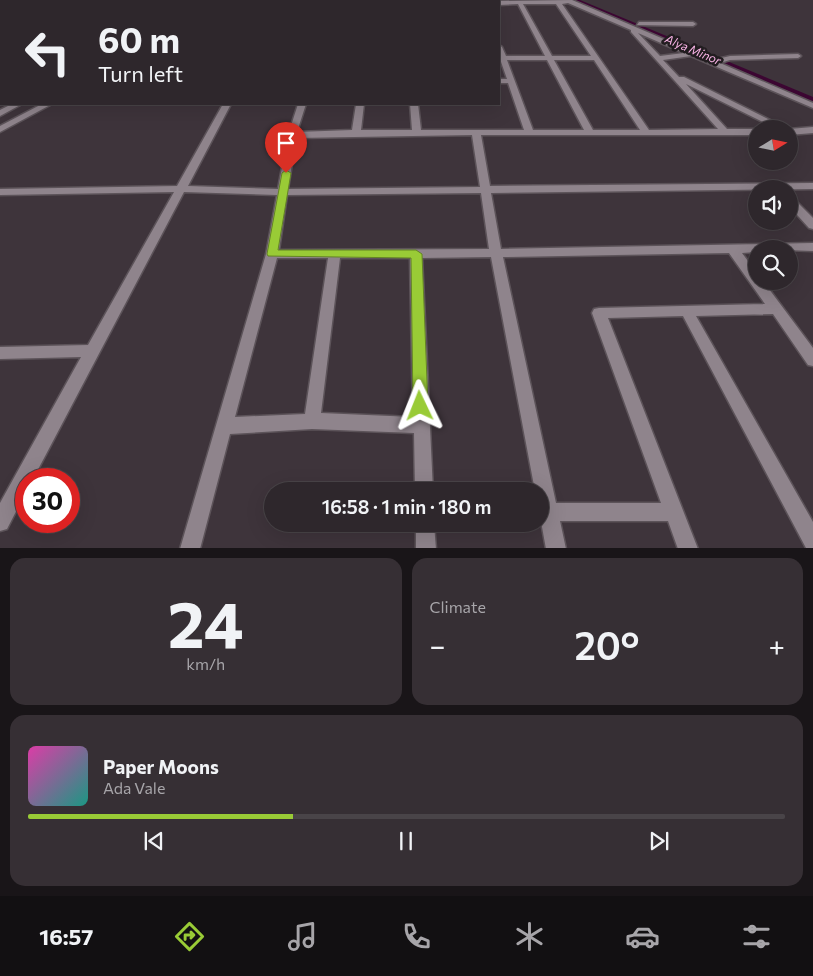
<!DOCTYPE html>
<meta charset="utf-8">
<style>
body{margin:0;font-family:Commissioner,sans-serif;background:#362f34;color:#f1f3f6;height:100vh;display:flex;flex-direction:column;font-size:19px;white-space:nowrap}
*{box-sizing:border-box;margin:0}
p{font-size:16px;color:#a7a5a9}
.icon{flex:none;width:28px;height:28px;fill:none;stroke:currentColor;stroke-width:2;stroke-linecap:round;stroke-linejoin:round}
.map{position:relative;height:548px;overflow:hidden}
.details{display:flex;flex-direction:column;gap:10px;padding:10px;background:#191518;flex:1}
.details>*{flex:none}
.hud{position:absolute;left:0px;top:0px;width:500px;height:105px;box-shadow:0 5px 20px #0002,0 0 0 1px #494448;background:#2e272c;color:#f1f3f6;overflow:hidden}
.needle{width:32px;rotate:80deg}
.controls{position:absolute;left:748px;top:120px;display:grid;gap:10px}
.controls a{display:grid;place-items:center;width:50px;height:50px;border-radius:50%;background:#2e272c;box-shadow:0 5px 20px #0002,0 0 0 1px #494448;font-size:25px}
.speed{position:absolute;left:15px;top:468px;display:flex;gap:10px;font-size:25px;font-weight:700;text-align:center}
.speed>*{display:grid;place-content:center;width:65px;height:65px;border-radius:50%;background:#2e272c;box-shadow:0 5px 20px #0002,0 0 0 1px #494448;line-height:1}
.speed .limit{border:8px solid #d22;background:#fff;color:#111}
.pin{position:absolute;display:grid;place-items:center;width:42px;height:42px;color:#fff;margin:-51px -21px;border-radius:50% 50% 50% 0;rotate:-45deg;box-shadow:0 0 5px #0007}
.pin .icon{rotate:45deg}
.me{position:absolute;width:55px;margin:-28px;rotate:358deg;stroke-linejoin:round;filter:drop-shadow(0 0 4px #0008)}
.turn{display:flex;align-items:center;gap:18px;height:105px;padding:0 15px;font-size:22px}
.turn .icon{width:65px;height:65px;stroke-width:2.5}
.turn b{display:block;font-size:35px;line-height:42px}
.big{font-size:38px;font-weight:600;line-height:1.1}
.details .card{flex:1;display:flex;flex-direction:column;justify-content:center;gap:8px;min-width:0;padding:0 18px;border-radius:15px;background:#362f34}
.details .dial{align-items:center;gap:0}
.dial b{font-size:65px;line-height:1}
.song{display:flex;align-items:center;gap:15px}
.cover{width:60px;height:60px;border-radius:8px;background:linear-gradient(135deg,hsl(320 70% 55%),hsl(170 70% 35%))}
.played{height:5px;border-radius:2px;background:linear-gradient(90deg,#99cb36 35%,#494448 35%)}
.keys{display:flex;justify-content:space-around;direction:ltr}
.heat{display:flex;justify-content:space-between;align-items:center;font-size:28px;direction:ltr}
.details .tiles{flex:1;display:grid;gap:10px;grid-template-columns:1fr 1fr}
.card:last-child{grid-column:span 2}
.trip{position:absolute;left:264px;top:482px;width:285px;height:50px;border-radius:25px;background:#2e272c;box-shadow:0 5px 20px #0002,0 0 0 1px #494448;font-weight:600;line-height:50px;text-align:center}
.tabs{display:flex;height:80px;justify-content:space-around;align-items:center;background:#121012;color:#a7a5a9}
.tabs .icon{width:35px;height:35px}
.tabs .on{color:#99cb36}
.tabs b{font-size:22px;color:#f1f3f6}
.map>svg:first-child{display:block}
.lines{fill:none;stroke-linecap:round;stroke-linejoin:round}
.canal{fill:#3c0632;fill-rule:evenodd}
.minor-casing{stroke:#5c5359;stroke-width:3}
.minor{fill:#8f848c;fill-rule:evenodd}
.route{fill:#99cb36;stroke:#638423}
.labels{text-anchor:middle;stroke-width:5;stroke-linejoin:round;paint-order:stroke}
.far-water-label{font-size:12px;font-style:italic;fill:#fab4e7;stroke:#221d20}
</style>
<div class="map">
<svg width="813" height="549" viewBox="0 0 813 549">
<rect width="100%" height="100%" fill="#3e343b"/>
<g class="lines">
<path class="canal" d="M569,0H580L813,97V105Z"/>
<g class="minor-casing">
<g id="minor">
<path d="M0,0H10L0,2Z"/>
<path d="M479,0H485L486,1H480Z"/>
<path d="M572,0L713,60L730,56L798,54L801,56L798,58L730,60L720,63L813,103V108L691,56L663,60L679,77H684L788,129H777L686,84L727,129H756V135H481L490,186L813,183V189L491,193L501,249L813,243V251L756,249V252L742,253L756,272V281H763L813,348V366L808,365L773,314L696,316L813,522V549L806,548L683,316L608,318L698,549H678L668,521H560L566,549H546L540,516V491H535L491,257L422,258L433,491H415L414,433L312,429L230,434L200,549H180L266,254L277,195L184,192L33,479H26V492L7,529L0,531V503L81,357L0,359V347L88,345L174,192L0,195V189L177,186L223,104H231L188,186L278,189L288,135L298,104H306L297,132L352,130L356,104H364L361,130H412L410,104H418L421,130H524L508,83H499V79H507L499,56V45L502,47L506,56H545L518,4L499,5V1ZM568,3L631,30V32L718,129L649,130L562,4ZM523,4H556L591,56H552ZM638,33L684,53L660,56ZM507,60H547L584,130H533ZM554,60H594L640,130H593ZM472,135L480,187L288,189L296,138ZM481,193L489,249L279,250L287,195ZM729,253L765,304L599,308L594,309L592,313L661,503H556L503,257ZM277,258H328L305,414L235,417ZM340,258H410L413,417L321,413Z"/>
<rect x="0" y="21" width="1" height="4"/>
<path d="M639,22H693L696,24L693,26L637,25Z"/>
<rect x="0" y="37" width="1" height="4"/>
<rect x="0" y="84" width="1" height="4"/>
<path d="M12,104H22L0,116V110Z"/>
<path d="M42,104H52L0,132V126Z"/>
<path d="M813,127V133L789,135V129Z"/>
<path d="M789,197L793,198L813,218V229L809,228L789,206Z"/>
<path d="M416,524H434L436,549H416Z"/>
</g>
</g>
<use href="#minor" class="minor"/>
</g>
<path class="route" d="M286,170L291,173L278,250H416L422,254L428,406L426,410L420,412L415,410L413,406L411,258L268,256L267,254L282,173Z"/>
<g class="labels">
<g class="far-water-label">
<text transform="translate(693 50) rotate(23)" y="4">Alya Minor</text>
</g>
</g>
</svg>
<div class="controls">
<a><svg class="needle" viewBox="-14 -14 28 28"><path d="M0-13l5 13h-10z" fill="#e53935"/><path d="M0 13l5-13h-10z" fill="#a7a5a9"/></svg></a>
<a><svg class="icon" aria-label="sound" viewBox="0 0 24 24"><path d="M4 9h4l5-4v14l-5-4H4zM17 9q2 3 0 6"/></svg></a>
<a><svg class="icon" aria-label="search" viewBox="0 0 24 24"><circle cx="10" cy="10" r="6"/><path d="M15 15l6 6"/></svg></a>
</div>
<div class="speed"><div class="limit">30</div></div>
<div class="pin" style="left:286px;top:173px;background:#d93025"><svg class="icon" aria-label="arrive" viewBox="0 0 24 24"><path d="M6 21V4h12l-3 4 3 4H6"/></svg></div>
<svg class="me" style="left:420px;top:406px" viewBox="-20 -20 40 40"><path d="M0-17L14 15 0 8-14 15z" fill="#99cb36" stroke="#fff" stroke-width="4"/></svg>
<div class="trip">16:58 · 1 min · 180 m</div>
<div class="hud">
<div class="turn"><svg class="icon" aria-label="left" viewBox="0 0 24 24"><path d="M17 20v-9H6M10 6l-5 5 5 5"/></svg><div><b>60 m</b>Turn left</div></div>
</div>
</div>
<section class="details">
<div class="tiles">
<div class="card dial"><b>24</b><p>km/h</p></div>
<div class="card"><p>Climate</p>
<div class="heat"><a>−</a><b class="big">20°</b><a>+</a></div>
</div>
<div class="card">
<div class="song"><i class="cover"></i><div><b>Paper Moons</b><p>Ada Vale</p></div></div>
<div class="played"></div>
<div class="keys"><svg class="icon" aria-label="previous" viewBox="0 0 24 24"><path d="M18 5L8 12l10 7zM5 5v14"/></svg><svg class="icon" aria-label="pause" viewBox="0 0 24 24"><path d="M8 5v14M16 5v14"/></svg><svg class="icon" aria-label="next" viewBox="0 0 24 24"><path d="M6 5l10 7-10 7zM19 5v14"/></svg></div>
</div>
</div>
</section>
<nav class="tabs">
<b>16:57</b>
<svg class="icon on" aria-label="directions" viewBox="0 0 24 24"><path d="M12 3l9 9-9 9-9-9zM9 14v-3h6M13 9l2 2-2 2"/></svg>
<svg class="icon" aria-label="music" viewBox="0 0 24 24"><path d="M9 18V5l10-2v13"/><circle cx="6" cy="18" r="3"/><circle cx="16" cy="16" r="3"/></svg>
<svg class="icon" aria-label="phone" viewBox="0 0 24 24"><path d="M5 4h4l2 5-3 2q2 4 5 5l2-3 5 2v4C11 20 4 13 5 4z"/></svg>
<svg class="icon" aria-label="climate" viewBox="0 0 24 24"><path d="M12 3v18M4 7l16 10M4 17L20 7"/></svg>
<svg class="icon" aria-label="car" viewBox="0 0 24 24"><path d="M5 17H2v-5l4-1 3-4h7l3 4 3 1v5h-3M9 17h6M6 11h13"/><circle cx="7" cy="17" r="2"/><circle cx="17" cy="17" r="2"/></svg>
<svg class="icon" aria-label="filters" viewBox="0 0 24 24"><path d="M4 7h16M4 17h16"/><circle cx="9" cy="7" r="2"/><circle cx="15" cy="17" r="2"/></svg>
</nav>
